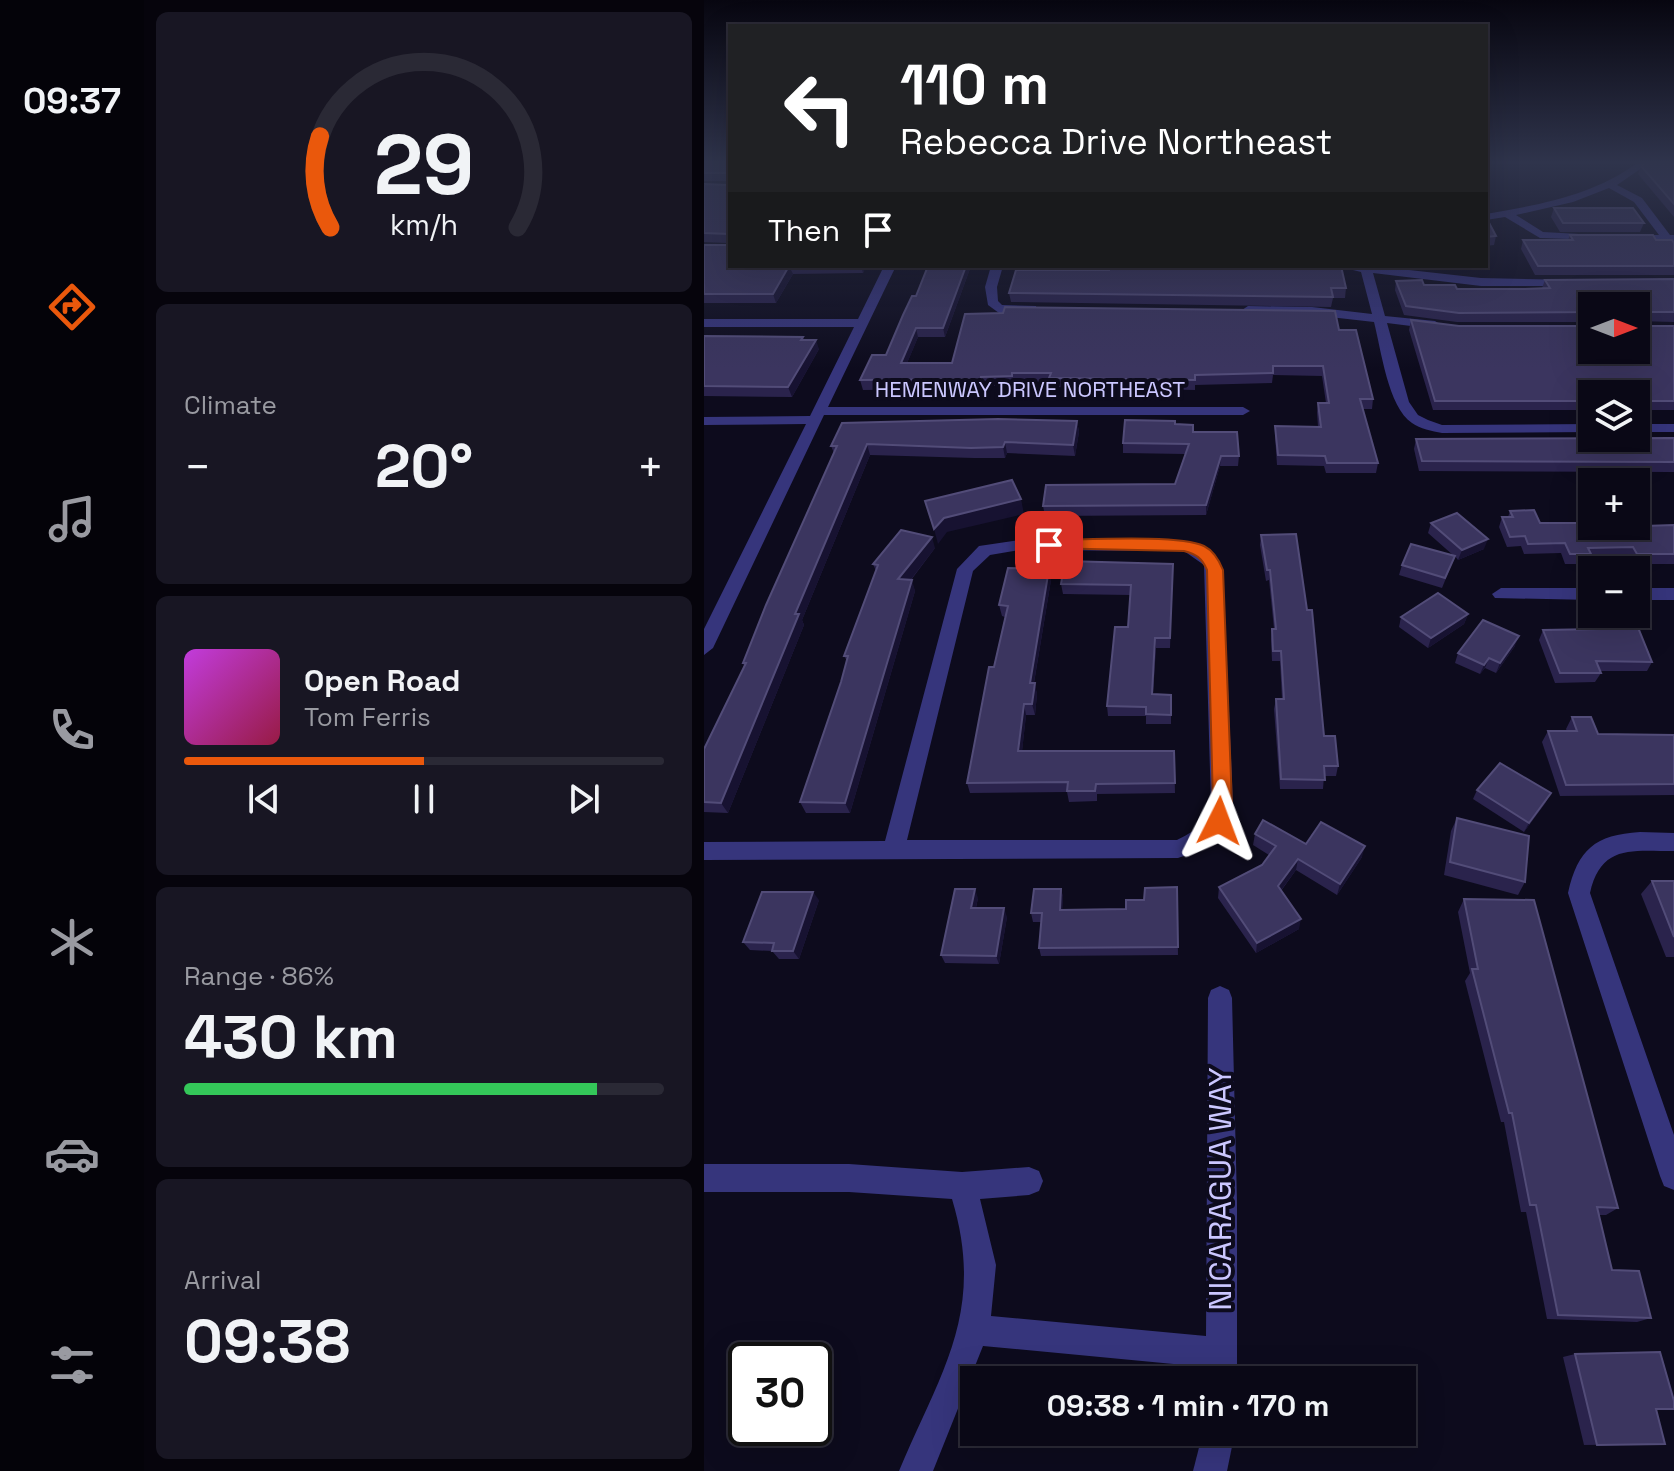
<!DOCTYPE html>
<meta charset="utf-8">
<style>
body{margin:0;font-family:"Space Grotesk",sans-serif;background:#181623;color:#f1f3f6;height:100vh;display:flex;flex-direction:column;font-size:30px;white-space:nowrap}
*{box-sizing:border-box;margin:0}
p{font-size:26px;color:#999aa1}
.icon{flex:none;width:44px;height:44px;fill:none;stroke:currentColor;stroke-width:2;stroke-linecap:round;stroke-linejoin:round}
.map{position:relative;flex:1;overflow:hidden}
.panel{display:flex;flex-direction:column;gap:12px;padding:12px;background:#06040c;width:560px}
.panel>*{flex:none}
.top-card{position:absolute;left:24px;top:24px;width:760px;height:244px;border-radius:0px;box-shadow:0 8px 32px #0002,0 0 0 2px #2a2935;background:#202124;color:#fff;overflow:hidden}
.needle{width:52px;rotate:90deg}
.controls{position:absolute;left:874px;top:292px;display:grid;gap:16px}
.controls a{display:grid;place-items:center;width:72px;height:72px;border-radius:0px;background:#0a0816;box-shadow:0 8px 32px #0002,0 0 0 2px #2a2935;font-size:40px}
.speed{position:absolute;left:24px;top:1342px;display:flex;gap:16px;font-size:40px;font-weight:700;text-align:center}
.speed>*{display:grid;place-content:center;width:104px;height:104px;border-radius:50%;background:#0a0816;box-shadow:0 8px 32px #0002,0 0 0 2px #2a2935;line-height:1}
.speed .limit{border:4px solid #111;border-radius:12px;background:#fff;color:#111}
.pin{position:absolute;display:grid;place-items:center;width:68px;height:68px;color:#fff;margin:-34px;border-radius:16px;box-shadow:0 4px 12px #0006}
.me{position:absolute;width:88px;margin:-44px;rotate:3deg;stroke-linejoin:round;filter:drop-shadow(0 0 6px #0008)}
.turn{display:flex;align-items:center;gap:28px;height:168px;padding:0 40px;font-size:36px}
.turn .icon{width:104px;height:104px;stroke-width:2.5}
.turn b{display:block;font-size:56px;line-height:68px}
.then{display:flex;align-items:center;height:76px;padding:0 40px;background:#0003;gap:16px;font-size:30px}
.big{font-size:60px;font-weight:800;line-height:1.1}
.panel .tile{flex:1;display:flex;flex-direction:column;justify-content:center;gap:12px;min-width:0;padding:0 28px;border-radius:12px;background:#181623}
.panel .dial{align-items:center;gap:0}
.dial svg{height:208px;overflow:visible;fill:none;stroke:#2a2935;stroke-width:7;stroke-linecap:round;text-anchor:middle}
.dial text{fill:#f1f3f6;stroke:none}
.song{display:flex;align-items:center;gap:24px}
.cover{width:96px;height:96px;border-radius:12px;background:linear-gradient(135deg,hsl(290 70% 55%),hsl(340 70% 35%))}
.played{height:8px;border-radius:4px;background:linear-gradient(90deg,#ea580c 50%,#2a2935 50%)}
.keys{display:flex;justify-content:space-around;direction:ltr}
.heat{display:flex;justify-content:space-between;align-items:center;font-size:44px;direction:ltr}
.charge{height:12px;border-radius:6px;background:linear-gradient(90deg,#34c759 86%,#2a2935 0)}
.trip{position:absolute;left:256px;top:1366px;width:456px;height:80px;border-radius:0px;background:#0a0816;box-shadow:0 8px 32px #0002,0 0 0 2px #2a2935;font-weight:800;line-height:80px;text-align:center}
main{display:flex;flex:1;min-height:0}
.menu{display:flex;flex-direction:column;width:144px;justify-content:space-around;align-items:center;background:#040309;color:#999aa1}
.menu .icon{width:56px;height:56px}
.menu .on{color:#ea580c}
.menu b{font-size:36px;color:#f1f3f6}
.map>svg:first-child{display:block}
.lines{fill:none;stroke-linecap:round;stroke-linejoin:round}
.minor{fill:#36357c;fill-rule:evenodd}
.wall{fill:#2a234c}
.shaded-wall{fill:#171231}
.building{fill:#3b355f;stroke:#524c78;stroke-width:2}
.route{fill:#ea580c;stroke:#983908;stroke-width:2}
.labels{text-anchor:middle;stroke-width:8;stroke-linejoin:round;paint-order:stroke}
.far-street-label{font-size:22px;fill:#cbc7ff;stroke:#0d0b1d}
.near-street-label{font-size:32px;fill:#cbc7ff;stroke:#0d0b1d}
</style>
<main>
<nav class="menu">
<b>09:37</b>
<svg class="icon on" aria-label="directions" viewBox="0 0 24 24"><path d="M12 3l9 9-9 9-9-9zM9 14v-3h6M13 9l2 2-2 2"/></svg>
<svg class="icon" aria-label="music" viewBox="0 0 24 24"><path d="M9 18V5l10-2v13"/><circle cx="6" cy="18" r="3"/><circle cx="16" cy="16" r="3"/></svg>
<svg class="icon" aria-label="phone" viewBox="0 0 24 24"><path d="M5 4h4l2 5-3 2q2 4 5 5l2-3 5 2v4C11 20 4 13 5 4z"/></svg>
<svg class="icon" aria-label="climate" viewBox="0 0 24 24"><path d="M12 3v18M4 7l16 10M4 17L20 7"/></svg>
<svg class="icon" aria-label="car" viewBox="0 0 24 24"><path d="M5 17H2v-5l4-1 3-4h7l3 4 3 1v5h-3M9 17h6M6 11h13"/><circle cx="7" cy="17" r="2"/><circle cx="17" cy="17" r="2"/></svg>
<svg class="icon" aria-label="filters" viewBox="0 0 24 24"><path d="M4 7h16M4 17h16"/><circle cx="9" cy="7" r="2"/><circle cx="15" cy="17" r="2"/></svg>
</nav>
<section class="panel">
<div class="tile dial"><svg viewBox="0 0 100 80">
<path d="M14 69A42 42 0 1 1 86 69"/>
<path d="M14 69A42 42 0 0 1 10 34" stroke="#ea580c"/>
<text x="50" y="56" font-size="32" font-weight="700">29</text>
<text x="50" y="72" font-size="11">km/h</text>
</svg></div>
<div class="tile"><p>Climate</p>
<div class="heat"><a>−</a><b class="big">20°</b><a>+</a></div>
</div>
<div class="tile">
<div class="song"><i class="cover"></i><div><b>Open Road</b><p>Tom Ferris</p></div></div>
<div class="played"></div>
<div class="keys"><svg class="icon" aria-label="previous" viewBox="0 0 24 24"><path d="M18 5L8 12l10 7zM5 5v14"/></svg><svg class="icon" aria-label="pause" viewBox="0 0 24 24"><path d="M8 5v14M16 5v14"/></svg><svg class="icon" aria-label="next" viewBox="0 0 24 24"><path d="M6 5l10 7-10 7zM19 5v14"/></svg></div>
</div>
<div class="tile"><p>Range · 86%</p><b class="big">430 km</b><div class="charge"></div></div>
<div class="tile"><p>Arrival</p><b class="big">09:38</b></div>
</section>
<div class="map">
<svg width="970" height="1471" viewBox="0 0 970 1471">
<rect width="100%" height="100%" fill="#0d0b1d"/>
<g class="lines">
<g class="minor">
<path d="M933,163H945L913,185L938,198L966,235H970V241L921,240V236L925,235H955L930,202L905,188L869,202L812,215L839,232L893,235L897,236V240L836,238L801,217L782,220V214C835,205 890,195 933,163Z"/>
<path d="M180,266H192L124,407H539L546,411L539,415H120L9,648L0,655V629L102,424L0,425V417L106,416L150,327H0V319H154Z"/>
<path d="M287,266H299L293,287L294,301L298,305L332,306V312L295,313L284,305L281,287Z"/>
<path d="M633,266H669L777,278L870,280V284L866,286H777L669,273L681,316L731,321L737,325L731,329L683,323L705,402L714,415L724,420L738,425L888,424V432L738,433C728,431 716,429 708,423C684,407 677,349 670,322L608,315L544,314L538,310L544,306L608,307L668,314L657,272Z"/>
<rect x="932" y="424" width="38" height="8"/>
<path d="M316,540L480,541C499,546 510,552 519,570L529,805C522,835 502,849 474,858L0,860V842L181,841L253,569L275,546ZM316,550L480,551L500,565L507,805C503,824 489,832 473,840H203L269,571L286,555Z"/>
<path d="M797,588H888V600L791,598L788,594Z"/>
<rect x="932" y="588" width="38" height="12"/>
<path d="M936,832L970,833V851C928,851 897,844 886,893L970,1135V1190L960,1186L956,1176L864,893C874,849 891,835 936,832Z"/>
<path d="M516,986L525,990L528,998L533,1202V1380H501V1367L279,1346L229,1471H195C237,1371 282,1312 248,1199L145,1192H0V1164H145L258,1172L325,1167L335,1171L339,1181L335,1191L325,1195L276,1199L292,1265L287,1316L502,1336L504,998L507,990Z"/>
<path d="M499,1432H531L523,1471H489Z"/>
</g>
</g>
<g class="wall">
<path d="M0,163H26V266H162L159,273L89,274L72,303H0V245H23V243L0,242V184L23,185L24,181H0Z"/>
<path d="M970,163V217L934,174L937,166Z"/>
<path d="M850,208L940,223L936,232H856L847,217Z"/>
<path d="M782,217L792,236L790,245L782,246Z"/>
<path d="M866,235L952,240L970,243V275H831L817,249L819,240H864Z"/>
<path d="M224,266H267L241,337H214L203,363H248L635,330L669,399L668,409H659L674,463L672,473H622L620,466L573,465L571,436V426L614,427L613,412L614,403H622L618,376L569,375L568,383L491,385V390L347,387L346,383L310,382V386H279V389L159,390L156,380L182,355L212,296Z"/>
<path d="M970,279V322L933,321V323L936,326H970V410H932V394H888V410H729L705,330L707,320L932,350L888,306V322H753L700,315L691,290L692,281L753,289L838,288L841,280Z"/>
<path d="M642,288L641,298H629L627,307L307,302L305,293Z"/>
<path d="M0,336L99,337L100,340L115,349L88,397L0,396Z"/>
<path d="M373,421L375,432L371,456L303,453L301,458H270L166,455L98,620L100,625L24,813L0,812V749L40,666L39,663L130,453L127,446Z"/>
<path d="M471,424L535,456L534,466H516L502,515L341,516L339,506L471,484L481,454L419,453V443Z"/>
<path d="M970,438V472L715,471L710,449L712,439Z"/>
<path d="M806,511L836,523L940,526L970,525V564H928L924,557H885L883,564H861L857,553L820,554L817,546L803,547L795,527L798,517H804Z"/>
<path d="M727,523L780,549L754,560L751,556L738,588L695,575L698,565L750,556L724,533Z"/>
<path d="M557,535L620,736L634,766L632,776H620L619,789H576L570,709L572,699H578L576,661H568L567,639L568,629H570L565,580L562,581L556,545Z"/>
<path d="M231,548L207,580L211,591L146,813H102L96,802L137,682L143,661L140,656L172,571L169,564Z"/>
<path d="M469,564L466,648H452L449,694L467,695V724H442V716H404L403,706L424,627L426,595L359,594L357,584Z"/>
<path d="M347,580L330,683L333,694L331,715H322L318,751H470L471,793L393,794V801L365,802L363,792L266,793L263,783L301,617L298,616L295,605Z"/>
<path d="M764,614L760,624L724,648L695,627L697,617Z"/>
<path d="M892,620L948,662L943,671H896L897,673L891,682L851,683L835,640L839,630H887Z"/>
<path d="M811,646L792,673L781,668L776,674L751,663L754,653Z"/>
<path d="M868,717L894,734L970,735V795L856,796L838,742L844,731H863L862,729Z"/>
<path d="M773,790L842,802L820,832L769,799Z"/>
<path d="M753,818L821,882L814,895L740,875L747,831Z"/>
<path d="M551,834L602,844L658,857L633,895L592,870L577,891L595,929L552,953L514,898L515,887L558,865L565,855L549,845Z"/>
<path d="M948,881H970V957H962L937,894Z"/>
<path d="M473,887L474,955L337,956L335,948L337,922H329L327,913L357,889L359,897L358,910L422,909L440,900Z"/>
<path d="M274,898L272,908L303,917L295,964L241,963L237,955Z"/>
<path d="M760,899L914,1208L902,1215H895L908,1270L947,1318L933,1322L843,1319L822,1212H817L800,1122H797L761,981L766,973L754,912Z"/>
<path d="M115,900L95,959H75L68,951L46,950L39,942Z"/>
<path d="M871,1354L970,1409L952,1410L961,1444L880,1445L859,1357Z"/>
</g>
<g class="shaded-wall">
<path d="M85,266L89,274L72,303L69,294Z"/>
<path d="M157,266H162L159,273Z"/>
<path d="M262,266H267L241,337L239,328Z"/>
<path d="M212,328L214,337L199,373L197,363Z"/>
<path d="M112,340L115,349L88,397L84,387Z"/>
<path d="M373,421L375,432L371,456L369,445Z"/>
<path d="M301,442L303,453L301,458L299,447Z"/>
<path d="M163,444L166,455L98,620L100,625L24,813L17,803L91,614Z"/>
<path d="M517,456L516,466L502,515V505Z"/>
<path d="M317,499L320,514L243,532L234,544L230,529L240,518Z"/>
<path d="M228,537L231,548L198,591L194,579Z"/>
<path d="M784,539L780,549L754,560L758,550Z"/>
<path d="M345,569L347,580L328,694L326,683Z"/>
<path d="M208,580L211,591L146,813L141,803Z"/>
<path d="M764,614L760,624L724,648L727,638Z"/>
<path d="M815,636L811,646L792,673L796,663Z"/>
<path d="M451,638L452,648L448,704V694Z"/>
<path d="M785,658L781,668L776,674L780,665Z"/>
<path d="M331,683L333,694L331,715L328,704Z"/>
<path d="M320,704L322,715L317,761L314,751Z"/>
<path d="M847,793L842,802L820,832L825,823Z"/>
<path d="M661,846L658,857L633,895L636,884Z"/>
<path d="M594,859L592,870L572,897L574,886Z"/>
<path d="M271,889L274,898L270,916L267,908Z"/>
<path d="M357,889L359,897L358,918L356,910Z"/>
<path d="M109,892L115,900L95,959L89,951Z"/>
<path d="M300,908L303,917L295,964L292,956Z"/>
<path d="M597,919L595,929L552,953L553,943Z"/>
</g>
<g class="building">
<path d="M0,163H26V266H85L69,294H0V245H23L25,234L0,233V184L23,185L26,176L23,173H0Z"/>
<path d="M941,163H970V204L937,166Z"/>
<path d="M850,208H929L940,223H859Z"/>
<path d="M782,217L792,236L782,237Z"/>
<path d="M866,235H949L952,240H968L970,243V266H834L819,240H869Z"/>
<path d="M224,266H262L239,328H212L197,363H248L261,314L299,313L301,307L631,311L635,330H652L669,399H656L674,463H623L621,456L574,455L571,426L617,427L614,403H625L619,366H569V373L491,375V380L345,378L347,373H308V376L277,377V379L156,380L168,355H182L199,315L208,296H212Z"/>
<path d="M405,266H637L642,288H627L629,297L305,293L312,270H405Z"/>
<path d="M970,279V312H936L933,323L936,326H970V401H932V394H888V401H731L707,320L755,326H888V350H932V306H888V312L755,313L702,306L692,281L718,280L720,285H751L753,289H821L846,288L841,280Z"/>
<path d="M0,336L99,337L97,340H112L84,387L0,386Z"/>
<path d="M294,419L373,421L369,445L301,442L299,447L267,448L163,444L91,614H95L17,803L0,802V749L42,663H39L62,605L133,446H127L138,423Z"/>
<path d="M421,420L471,421V424L489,425V432H533L535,456H517L502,505L339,506L342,485L471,484L485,444L419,443Z"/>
<path d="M970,438V462L718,461L712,439Z"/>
<path d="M308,480L317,499L240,518L230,529L221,501Z"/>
<path d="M830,510L836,523H888V526H932V517H935L940,526L970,525V554H933L929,547L884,548L887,554H866L861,543L824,544L821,536L806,537L798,517H809L806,511Z"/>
<path d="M753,513L784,539L758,550L727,523Z"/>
<path d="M197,530L228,537L194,579L208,580L141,803L96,802L137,682L144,656H140L174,565L169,564Z"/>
<path d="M592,534L603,610H608L620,736H631L634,766H620L621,780L577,779L572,699H580L577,651H569L568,629H572L566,570H563L557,535Z"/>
<path d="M707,544L751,556L741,578L698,565Z"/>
<path d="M361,561L469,564L466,638H451L448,694L467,695V715L442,714V707L403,706L411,627H424L427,585L357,584Z"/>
<path d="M304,568L345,569L326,683H331L328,704H320L314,751H470L471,783L392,784L391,791H363L364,782L263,783L285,667H290L304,606L295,605Z"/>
<path d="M734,593L764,614L727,638L697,617Z"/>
<path d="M779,620L815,636L796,663L785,658L780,665L754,653Z"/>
<path d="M892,620H931L948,662L892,661L897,673H856L839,630L895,629Z"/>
<path d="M868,717H887L894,734L970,735V784L862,785L844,731H873Z"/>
<path d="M796,763L847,793L825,823L773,790Z"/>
<path d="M753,818L825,836L821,882L746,862Z"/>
<path d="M559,820L602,844L617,822L661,846L636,884L594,859L574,886L597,919L553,943L515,887L558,865L572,846L551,834Z"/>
<path d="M948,881H970V937Z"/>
<path d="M473,887L474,947L335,948L338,913H327L330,889H357L356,910L422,909V900H440L441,888Z"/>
<path d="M251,889H271L267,908H300L292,956L237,955Z"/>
<path d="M58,892H109L89,951H68L70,943L39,942Z"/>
<path d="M760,899L830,900L914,1208L893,1207L908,1270L935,1271L947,1318L854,1315L832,1205H826L808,1113H805L768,969H774Z"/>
<path d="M956,1352L970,1401V1409H952L961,1444L893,1445L871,1354Z"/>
</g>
<linearGradient id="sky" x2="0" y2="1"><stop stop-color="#070610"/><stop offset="0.44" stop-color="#2f344c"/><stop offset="1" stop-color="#2f344c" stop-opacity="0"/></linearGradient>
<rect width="970" height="369" fill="url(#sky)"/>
<path class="route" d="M345,540C379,540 474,534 500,546C510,551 515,560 519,570L528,805L522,827L515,829L508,827L506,821L509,805L503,570C498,558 492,554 480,551L340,548L338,545Z"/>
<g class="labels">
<g class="far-street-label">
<text x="326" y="397">HEMENWAY DRIVE NORTHEAST</text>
</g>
<g class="near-street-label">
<text transform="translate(516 1189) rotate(-90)" y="11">NICARAGUA WAY</text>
</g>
</g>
</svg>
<div class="controls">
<a><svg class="needle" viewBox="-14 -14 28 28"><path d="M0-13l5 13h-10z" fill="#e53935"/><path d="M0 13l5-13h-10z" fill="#999aa1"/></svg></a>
<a><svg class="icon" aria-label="layers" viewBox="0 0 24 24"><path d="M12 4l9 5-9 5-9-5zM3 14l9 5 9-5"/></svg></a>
<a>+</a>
<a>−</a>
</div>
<div class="speed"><div class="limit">30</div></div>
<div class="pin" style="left:345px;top:545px;background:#d93025"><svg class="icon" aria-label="arrive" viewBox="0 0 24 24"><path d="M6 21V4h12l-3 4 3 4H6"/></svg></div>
<svg class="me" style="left:515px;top:821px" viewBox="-20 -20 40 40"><path d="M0-17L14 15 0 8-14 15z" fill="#ea580c" stroke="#fff" stroke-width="4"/></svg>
<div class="trip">09:38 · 1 min · 170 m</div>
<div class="top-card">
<div class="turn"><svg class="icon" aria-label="left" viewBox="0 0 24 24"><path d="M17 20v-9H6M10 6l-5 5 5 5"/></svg><div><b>110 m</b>Rebecca Drive Northeast</div></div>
<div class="then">Then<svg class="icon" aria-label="arrive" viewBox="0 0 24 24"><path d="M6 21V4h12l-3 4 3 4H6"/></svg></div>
</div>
</div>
</main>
